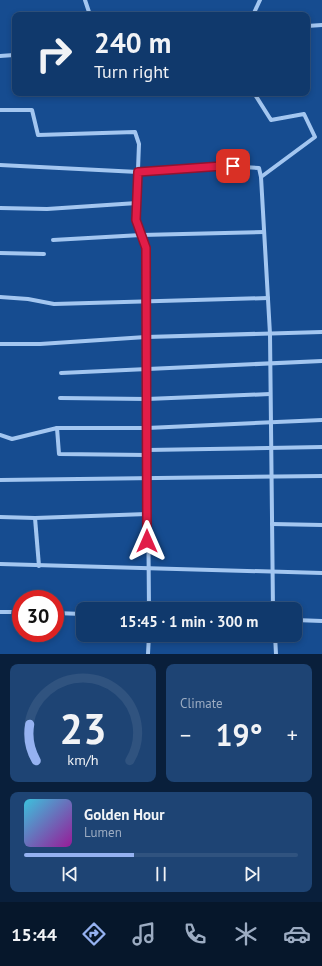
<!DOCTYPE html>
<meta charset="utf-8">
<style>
body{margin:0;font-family:"PT Sans",sans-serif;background:#1e4474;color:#f1f3f6;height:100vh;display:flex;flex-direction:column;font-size:15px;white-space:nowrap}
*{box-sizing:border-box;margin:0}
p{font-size:13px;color:#9cacc2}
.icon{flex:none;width:22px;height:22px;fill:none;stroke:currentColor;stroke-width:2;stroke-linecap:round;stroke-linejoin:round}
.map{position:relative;height:654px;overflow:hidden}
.panel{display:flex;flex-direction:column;gap:10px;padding:10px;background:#091f3b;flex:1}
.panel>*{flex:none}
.top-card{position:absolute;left:12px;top:12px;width:298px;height:84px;border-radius:8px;box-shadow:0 2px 6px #0003,0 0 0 1px #30537f;background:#10396c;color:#f1f3f6;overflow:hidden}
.speed{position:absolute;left:12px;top:590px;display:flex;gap:8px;font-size:20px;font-weight:700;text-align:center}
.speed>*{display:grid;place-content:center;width:52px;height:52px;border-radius:50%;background:#10396c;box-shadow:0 2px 6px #0003,0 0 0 1px #30537f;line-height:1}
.speed .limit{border:6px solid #d22;background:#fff;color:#111}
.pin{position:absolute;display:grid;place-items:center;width:34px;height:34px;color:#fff;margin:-17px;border-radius:8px;box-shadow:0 2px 6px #0006}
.me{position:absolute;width:44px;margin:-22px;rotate:0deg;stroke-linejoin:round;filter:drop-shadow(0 0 3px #0008)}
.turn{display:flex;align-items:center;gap:14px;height:84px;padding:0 16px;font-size:18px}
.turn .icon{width:52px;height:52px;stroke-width:2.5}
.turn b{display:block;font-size:28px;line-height:34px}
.big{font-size:30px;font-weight:800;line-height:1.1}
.panel .card{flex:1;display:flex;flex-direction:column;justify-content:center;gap:6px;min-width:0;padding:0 14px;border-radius:8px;background:#1e4474}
.panel .dial{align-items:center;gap:0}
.dial svg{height:104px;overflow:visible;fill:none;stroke:#30537f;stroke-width:7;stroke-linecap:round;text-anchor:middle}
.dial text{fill:#f1f3f6;stroke:none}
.song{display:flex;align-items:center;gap:12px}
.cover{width:48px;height:48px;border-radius:6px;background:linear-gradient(135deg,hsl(190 70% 55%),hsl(300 70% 35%))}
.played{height:4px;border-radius:2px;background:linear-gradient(90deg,#95b2f1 40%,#30537f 40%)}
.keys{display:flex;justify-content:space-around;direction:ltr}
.heat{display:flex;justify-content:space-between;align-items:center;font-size:22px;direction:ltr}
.panel .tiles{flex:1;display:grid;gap:10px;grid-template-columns:1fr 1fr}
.card:last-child{grid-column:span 2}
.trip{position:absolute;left:76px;top:602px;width:226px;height:40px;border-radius:8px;background:#10396c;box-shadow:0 2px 6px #0003,0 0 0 1px #30537f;font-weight:800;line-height:40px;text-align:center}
.menu{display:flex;height:64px;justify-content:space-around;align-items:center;background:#06172b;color:#9cacc2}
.menu .icon{width:28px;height:28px}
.menu .selected{color:#95b2f1}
.menu b{font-size:18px;color:#f1f3f6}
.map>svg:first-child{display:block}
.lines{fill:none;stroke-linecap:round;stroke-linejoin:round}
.street{stroke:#a3c6f0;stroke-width:4}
.route-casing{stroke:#92132f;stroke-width:10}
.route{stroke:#e11d48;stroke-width:7}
</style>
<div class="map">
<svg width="322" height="654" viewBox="0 0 322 654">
<rect width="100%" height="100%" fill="#164c90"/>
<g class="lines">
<g class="street">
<path d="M85,0L90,15"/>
<path d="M253,15L260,0"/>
<path d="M307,26L322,25"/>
<path d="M13,37H15"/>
<path d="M0,56L14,55"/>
<path d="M254,93L271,120L304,114L315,137L261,177L270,334L273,609"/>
<path d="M0,110H32L38,135L135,132L139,144L136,220L146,248L149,609"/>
<path d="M0,165L138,172L222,166L259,168L261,177"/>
<path d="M0,208L47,209L137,203"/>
<path d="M53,240L141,235L264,232"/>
<path d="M0,253L44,254"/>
<path d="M0,297L28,299L54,304L268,298"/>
<path d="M0,344H40L146,337L322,332"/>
<path d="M61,373L322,361"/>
<path d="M60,398L147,399L270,394"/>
<path d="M57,428H147L322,420"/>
<path d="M0,435L12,439L57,428L59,454L147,455"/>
<path d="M147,450L322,447"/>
<path d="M0,480L322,476"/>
<path d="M0,517L35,518L147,514"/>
<path d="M35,518L39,566"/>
<path d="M272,524L322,525"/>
<path d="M0,564L322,573"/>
<path d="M0,612H21"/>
<path d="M55,613L83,614"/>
<path d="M295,620L322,621"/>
<path d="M275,635L276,654"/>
<path d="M148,654L149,635"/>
</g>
</g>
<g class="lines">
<g class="route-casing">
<path id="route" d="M147,541L146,248L136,220L138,172L222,166H233"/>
</g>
<use href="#route" class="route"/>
</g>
</svg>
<div class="speed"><div class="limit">30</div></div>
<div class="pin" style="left:233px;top:166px;background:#d93025"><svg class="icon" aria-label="arrive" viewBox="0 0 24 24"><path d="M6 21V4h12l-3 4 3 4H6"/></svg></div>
<svg class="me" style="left:147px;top:541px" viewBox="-20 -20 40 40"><path d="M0-17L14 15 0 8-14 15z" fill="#e11d48" stroke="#fff" stroke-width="4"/></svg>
<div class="trip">15:45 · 1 min · 300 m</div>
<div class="top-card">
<div class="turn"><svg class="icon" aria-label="right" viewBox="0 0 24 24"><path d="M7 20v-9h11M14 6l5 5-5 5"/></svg><div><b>240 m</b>Turn right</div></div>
</div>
</div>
<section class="panel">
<div class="tiles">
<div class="card dial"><svg viewBox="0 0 100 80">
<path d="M14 69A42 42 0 1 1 86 69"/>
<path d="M14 69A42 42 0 0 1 9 41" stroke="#95b2f1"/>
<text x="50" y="56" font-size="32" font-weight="700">23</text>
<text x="50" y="72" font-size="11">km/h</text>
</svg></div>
<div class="card"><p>Climate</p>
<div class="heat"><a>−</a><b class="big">19°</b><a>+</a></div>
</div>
<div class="card">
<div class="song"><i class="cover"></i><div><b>Golden Hour</b><p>Lumen</p></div></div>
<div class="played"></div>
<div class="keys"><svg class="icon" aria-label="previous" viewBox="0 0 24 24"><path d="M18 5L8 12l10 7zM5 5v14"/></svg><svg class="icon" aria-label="pause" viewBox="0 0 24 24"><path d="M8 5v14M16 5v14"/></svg><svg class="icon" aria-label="next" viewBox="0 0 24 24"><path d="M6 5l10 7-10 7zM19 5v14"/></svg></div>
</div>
</div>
</section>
<nav class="menu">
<b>15:44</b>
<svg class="icon selected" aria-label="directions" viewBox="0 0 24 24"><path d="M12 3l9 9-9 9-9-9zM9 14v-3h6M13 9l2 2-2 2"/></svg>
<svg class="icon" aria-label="music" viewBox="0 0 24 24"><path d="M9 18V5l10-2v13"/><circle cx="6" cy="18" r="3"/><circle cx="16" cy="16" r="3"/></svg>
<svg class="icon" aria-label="phone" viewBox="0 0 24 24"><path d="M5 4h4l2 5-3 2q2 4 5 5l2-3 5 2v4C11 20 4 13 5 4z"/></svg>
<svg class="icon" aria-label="climate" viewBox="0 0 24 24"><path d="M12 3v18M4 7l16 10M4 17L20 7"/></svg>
<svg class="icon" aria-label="car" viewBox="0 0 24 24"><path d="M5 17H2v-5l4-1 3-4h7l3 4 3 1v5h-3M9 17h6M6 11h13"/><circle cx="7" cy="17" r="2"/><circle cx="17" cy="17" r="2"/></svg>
</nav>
